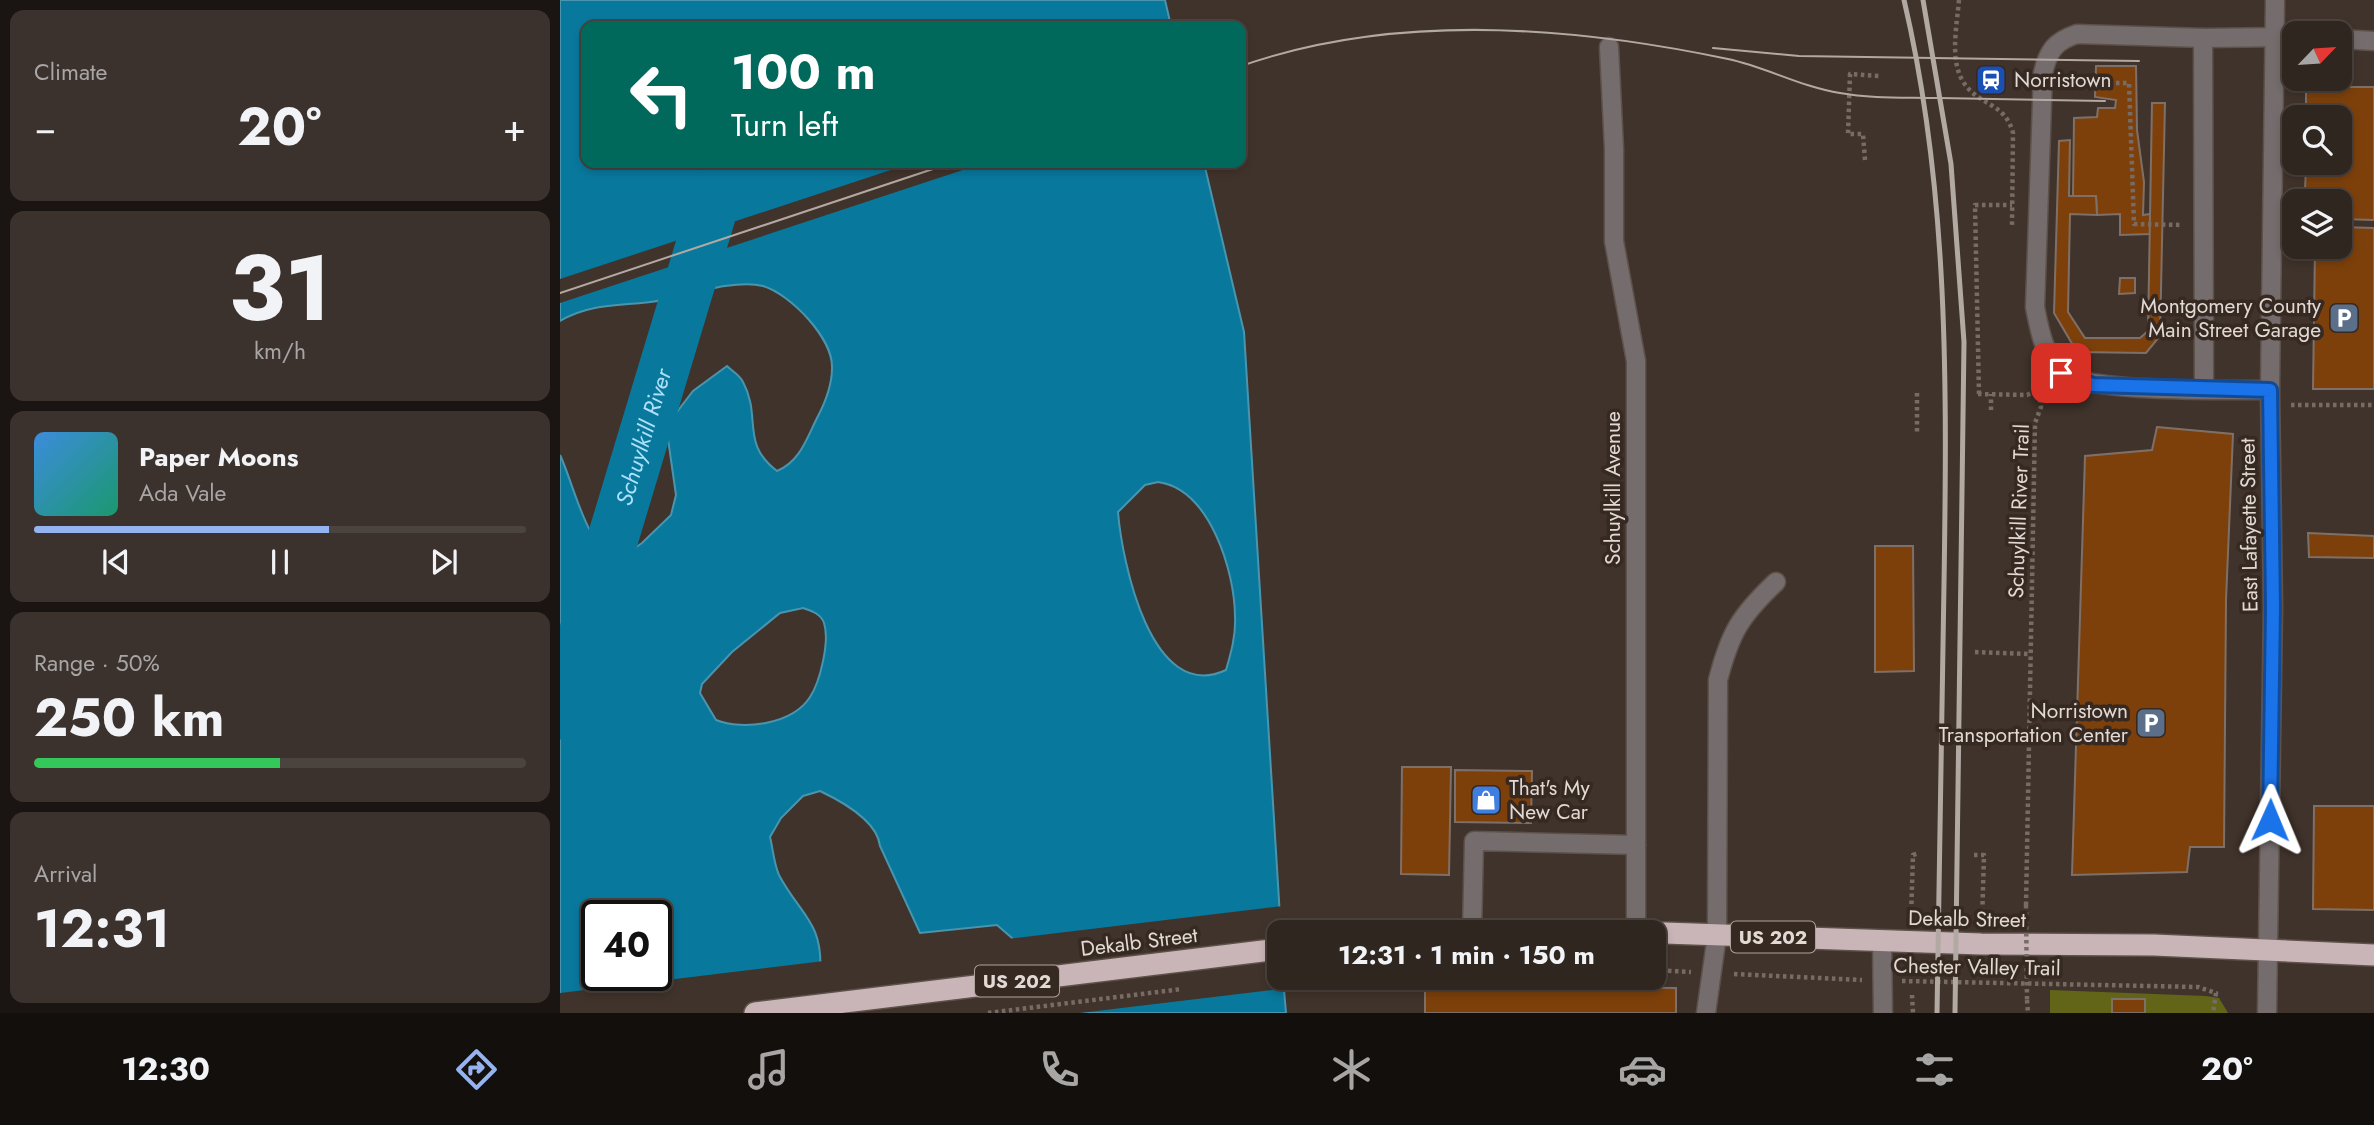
<!DOCTYPE html>
<meta charset="utf-8">
<style>
body{margin:0;font-family:Jost,sans-serif;background:#3c322d;color:#f1f3f6;height:100vh;display:flex;flex-direction:column;font-size:26px;white-space:nowrap}
*{box-sizing:border-box;margin:0}
p{font-size:23px;color:#a8a5a5}
.icon{flex:none;width:38px;height:38px;fill:none;stroke:currentColor;stroke-width:2;stroke-linecap:round;stroke-linejoin:round}
.map{position:relative;flex:1;overflow:hidden}
.sheet{display:flex;flex-direction:column;gap:10px;padding:10px;background:#1a1512;width:560px}
.sheet>*{flex:none}
.guide{position:absolute;left:21px;top:21px;width:665px;height:147px;border-radius:14px;box-shadow:0 4px 10px #0003,0 0 0 2px #4b433e;background:#00695c;color:#fff;overflow:hidden}
.needle{width:46px;rotate:65deg}
.tools{position:absolute;left:1722px;top:21px;display:grid;gap:14px}
.tools a{display:grid;place-items:center;width:70px;height:70px;border-radius:14px;background:#302620;box-shadow:0 4px 10px #0003,0 0 0 2px #4b433e;font-size:35px}
.speed{position:absolute;left:21px;top:900px;display:flex;gap:14px;font-size:35px;font-weight:700;text-align:center}
.speed>*{display:grid;place-content:center;width:91px;height:91px;border-radius:50%;background:#302620;box-shadow:0 4px 10px #0003,0 0 0 2px #4b433e;line-height:1}
.speed .limit{border:4px solid #111;border-radius:10px;background:#fff;color:#111}
.pin{position:absolute;display:grid;place-items:center;width:60px;height:60px;color:#fff;margin:-30px;border-radius:14px;box-shadow:0 4px 10px #0006}
.me{position:absolute;width:77px;margin:-38px;rotate:1deg;stroke-linejoin:round;filter:drop-shadow(0 0 5px #0008)}
.turn{display:flex;align-items:center;gap:24px;height:147px;padding:0 35px;font-size:32px}
.turn .icon{width:91px;height:91px;stroke-width:2.5}
.turn b{display:block;font-size:49px;line-height:60px}
.big{font-size:52px;font-weight:700;line-height:1.1}
.sheet .tile{flex:1;display:flex;flex-direction:column;justify-content:center;gap:10px;min-width:0;padding:0 24px;border-radius:14px;background:#3c322d}
.sheet .dial{align-items:center;gap:0}
.dial b{font-size:91px;line-height:1}
.song{display:flex;align-items:center;gap:21px}
.cover{width:84px;height:84px;border-radius:10px;background:linear-gradient(135deg,hsl(210 70% 55%),hsl(160 70% 35%))}
.played{height:7px;border-radius:4px;background:linear-gradient(90deg,#95b2f1 60%,#4b433e 60%)}
.keys{display:flex;justify-content:space-around;direction:ltr}
.heat{display:flex;justify-content:space-between;align-items:center;font-size:38px;direction:ltr}
.charge{height:10px;border-radius:5px;background:linear-gradient(90deg,#34c759 50%,#4b433e 0)}
.trip{position:absolute;left:707px;top:920px;width:399px;height:70px;border-radius:14px;background:#302620;box-shadow:0 4px 10px #0003,0 0 0 2px #4b433e;font-weight:700;line-height:70px;text-align:center}
.tab-bar{display:flex;height:112px;justify-content:space-around;align-items:center;background:#130f0d;color:#a8a5a5}
.tab-bar .icon{width:49px;height:49px}
.tab-bar .on{color:#95b2f1}
.tab-bar b{font-size:32px;color:#f1f3f6}
main{display:flex;flex:1;min-height:0}
.map>svg:first-child{display:block}
.green{fill:#626518}
.water{fill:#09789d;stroke:#4a95ae;stroke-width:2;fill-rule:evenodd}
.pier{fill:#40332b}
.lines{fill:none;stroke-linecap:round;stroke-linejoin:round}
.river{stroke:#09789d;stroke-width:51}
.building{fill:#7d400b;stroke:#7f7067;stroke-width:2}
.minor-casing{stroke:#5d5149;stroke-width:21}
.highway-casing{stroke:#5d5149;stroke-width:24}
.path{stroke:#776c65;stroke-width:4.5;stroke-dasharray:3.5 3.5;stroke-linecap:butt}
.minor{stroke:#746c6d;stroke-width:18}
.highway{stroke:#c9b5b8;stroke-width:21}
.tram{stroke:#b3a9a3;stroke-width:2}
.rail{stroke:#b3a9a3;stroke-width:5}
.path-bridge{stroke:#776c65;stroke-width:4.5;stroke-dasharray:3.5 3.5;stroke-linecap:butt}
.route-casing{stroke:#114b97;stroke-width:18}
.route{stroke:#1a73e8;stroke-width:12}
.labels{text-anchor:middle;stroke-width:7;stroke-linejoin:round;paint-order:stroke}
.shield{fill:#362921;stroke:#aea49e;stroke-width:2}
.shield-label{font-size:19px;font-weight:bold;fill:#e2d9d4}
.poi-label{font-size:21px;fill:#e2d9d4;stroke:#362921;text-anchor:start}
.street-label{font-size:21px;fill:#e2d9d4;stroke:#362921}
.water-label{font-size:23px;font-style:italic;fill:#ade1fa;stroke:#362921}
</style>
<main>
<section class="sheet">
<div class="tile"><p>Climate</p>
<div class="heat"><a>−</a><b class="big">20°</b><a>+</a></div>
</div>
<div class="tile dial"><b>31</b><p>km/h</p></div>
<div class="tile">
<div class="song"><i class="cover"></i><div><b>Paper Moons</b><p>Ada Vale</p></div></div>
<div class="played"></div>
<div class="keys"><svg class="icon" aria-label="previous" viewBox="0 0 24 24"><path d="M18 5L8 12l10 7zM5 5v14"/></svg><svg class="icon" aria-label="pause" viewBox="0 0 24 24"><path d="M8 5v14M16 5v14"/></svg><svg class="icon" aria-label="next" viewBox="0 0 24 24"><path d="M6 5l10 7-10 7zM19 5v14"/></svg></div>
</div>
<div class="tile"><p>Range · 50%</p><b class="big">250 km</b><div class="charge"></div></div>
<div class="tile"><p>Arrival</p><b class="big">12:31</b></div>
</section>
<div class="map">
<svg width="1814" height="1013" viewBox="0 0 1814 1013">
<rect width="100%" height="100%" fill="#40332b"/>
<path class="green" d="M1490,990L1646,996L1659,998L1668,1013H1490Z"/>
<path class="water" d="M0,0H605L611,26H26V163H644L684,332L721,933L719,978H723L726,1013H464L452,938L437,925L360,933L320,846C317,820 281,801 260,791L243,796L221,818L210,837C213,849 214,864 219,875C240,915 264,922 260,974L0,1013V455C14,484 26,548 58,560L82,543L111,515L116,495L107,432L110,421L133,391L167,366C172,371 180,375 183,382C202,417 180,443 217,471C240,461 246,440 257,418C265,403 272,385 272,368C273,338 230,294 203,286C176,279 131,294 103,300C68,307 33,301 0,321ZM598,482C650,489 675,572 675,617C676,635 671,653 666,670C591,705 562,561 558,512L585,485ZM243,608C252,611 261,614 264,623C270,641 260,682 250,697C233,724 183,731 156,720L140,693L142,684L172,652L220,613ZM37,915H96V975H37Z"/>
<g class="pier">
<path d="M352,163H424L0,303V279Z"/>
<path d="M723,906L724,933H719V978H727L728,988L520,1013H461L448,939Z"/>
<path d="M264,961L266,997L271,1013H0V993Z"/>
</g>
<g class="lines">
<path class="river" id="s1" d="M0,714L166,163"/>
</g>
<g class="building">
<path d="M1536,66H1576L1577,130L1584,182L1583,215L1590,214V234L1560,235V214L1537,215L1536,196H1513L1514,118L1537,117L1538,108H1555L1556,100L1535,97Z"/>
<path d="M1746,87H1814V220L1780,219V201H1740L1741,192H1745L1746,163H1780V117H1746Z"/>
<path d="M1592,103H1605L1600,336L1586,353L1517,352L1494,313L1499,141L1510,140L1509,196H1536L1537,215L1510,214L1508,312L1525,338H1580L1588,331Z"/>
<path d="M1780,227L1814,228V389H1753L1755,247H1780Z"/>
<path d="M1560,278H1575V293L1559,294Z"/>
<path d="M1597,427L1673,434L1666,600L1664,847H1630L1627,872L1512,875L1525,456L1592,450Z"/>
<path d="M1748,533L1814,536V558L1749,557Z"/>
<path d="M1315,546H1353L1354,671L1315,672Z"/>
<path d="M842,767H891L889,875L841,874Z"/>
<path d="M895,770L972,771L971,823L895,822Z"/>
<path d="M1754,806H1814V910L1753,909Z"/>
<path d="M865,986L1116,988V1013H865Z"/>
<rect x="1552" y="999" width="33" height="14"/>
</g>
<g class="lines">
<g class="minor-casing">
<g id="minor">
<path d="M1643,38L1644,389"/>
<path d="M1780,39L1814,41"/>
<path d="M1049,47L1054,149V241L1076,361V932"/>
<path d="M1710,390C1673,390 1524,393 1501,372C1484,356 1479,328 1475,307L1483,73C1488,51 1495,41 1517,34L1643,38L1734,37"/>
<path d="M912,933L914,841L1076,845"/>
<path d="M1322,941L1323,1013"/>
<path d="M1146,1013L1157,935L1158,680C1170,633 1180,616 1216,582"/>
<path d="M1707,1013L1713,607L1710,390L1715,0"/>
</g>
</g>
<g class="highway-casing">
<g id="highway">
<path d="M999,933L1076,932L1421,944L1594,945L1814,955"/>
<path d="M195,1013L719,949"/>
</g>
</g>
<g class="path">
<path d="M1399,0C1397,25 1389,61 1404,83C1419,106 1445,102 1453,133L1452,226"/>
<path d="M1535,83H1569L1574,224L1622,225"/>
<path d="M1305,160L1303,134H1288L1290,74L1319,76"/>
<path d="M1357,393V433"/>
<path d="M1418,394L1467,395L1481,389"/>
<path d="M1419,394L1415,205H1452"/>
<path d="M1731,405H1814"/>
<path d="M1431,410V394"/>
<path d="M1415,652L1470,654"/>
<path d="M1414,855H1424L1422,922"/>
<path d="M1466,905L1475,423L1481,407L1477,380"/>
<path d="M1351,918L1353,855L1359,853"/>
<path d="M1094,970L1131,972"/>
<path d="M1174,974L1302,980"/>
<path d="M1342,981L1638,987L1656,993L1653,1013"/>
<path d="M1352,995L1353,1013"/>
<path d="M1467,1000L1468,1013"/>
<path d="M428,1013L622,989"/>
</g>
<use href="#minor" class="minor"/>
<use href="#highway" class="highway"/>
<g class="tram">
<path d="M1153,48L1239,56L1579,61"/>
<path d="M681,66C836,12 1011,26 1168,59C1206,67 1241,87 1280,93C1313,99 1347,97 1380,98C1435,99 1490,100 1545,101"/>
<path d="M0,293L391,163"/>
</g>
<g class="rail">
<path d="M1344,0C1389,191 1387,389 1384,584C1382,727 1380,870 1377,1013"/>
<path d="M1363,0L1391,164L1404,342L1395,1013"/>
</g>
<path class="path-bridge" d="M1466,905L1467,1000"/>
</g>
<g class="lines">
<g class="route-casing">
<path id="route" d="M1501,373L1533,385L1710,390L1713,607L1710,820"/>
</g>
<use href="#route" class="route"/>
</g>
<defs>
<g id="station-square" transform="scale(1.575)"><rect x="-9" y="-9" width="18" height="18" rx="4" fill="#1a4fb4" stroke="#362921"/><path d="M-3-6H3Q5-6 5-4V2Q5 4 3 4L4.5 6H3L1.5 4h-3L-3 6H-4.5L-3 4Q-5 4-5 2V-4Q-5-6-3-6ZM-3.5-4v3h7v-3ZM-3.5 1v1.5H-2V1ZM2 1v1.5H3.5V1Z" fill="#fff"/></g>
<g id="parking-square" transform="scale(1.575)"><rect x="-9" y="-9" width="18" height="18" rx="4" fill="#5c6f8a" stroke="#362921"/><path d="M-3.5-5.5H1a3.5 3.5 0 0 1 0 7H-1V5.5H-3.5ZM-1-3.4V-.6H.8a1.4 1.4 0 0 0 0-2.8Z" fill="#fff"/></g>
<g id="shop-square" transform="scale(1.575)"><rect x="-9" y="-9" width="18" height="18" rx="4" fill="#3f7fe0" stroke="#362921"/><path d="M-5-2.5h2.3a2.7 3.5 0 0 1 5.4 0H5L5.5 6h-11ZM-1.5-2.5h3a1.5 2.3 0 0 0-3 0Z" fill="#fff"/></g>
</defs>
<g fill-rule="evenodd">
<use href="#station-square" x="1431" y="80"/>
<use href="#parking-square" x="1784" y="318"/>
<use href="#parking-square" x="1591" y="723"/>
<use href="#shop-square" x="926" y="800"/>
</g>
<g class="labels">
<g class="shield">
<rect x="1171" y="921.5" width="84" height="31" rx="5"/>
<rect x="415" y="965.5" width="84" height="31" rx="5"/>
</g>
<g class="shield-label">
<text x="1213" y="944">US 202</text>
<text x="457" y="988">US 202</text>
</g>
<g class="poi-label">
<text x="1454" y="87">Norristown</text>
<text x="1761" y="313" text-anchor="end">Montgomery County<tspan x="1761" dy="24">Main Street Garage</tspan></text>
<text x="1568" y="718" text-anchor="end">Norristown<tspan x="1568" dy="24">Transportation Center</tspan></text>
<text x="949" y="795">That's My<tspan x="949" dy="24">New Car</tspan></text>
</g>
<g class="street-label">
<text transform="translate(1053 488) rotate(-90)" y="7">Schuylkill Avenue</text>
<text transform="translate(1459 511) rotate(-88)" y="7">Schuylkill River Trail</text>
<text transform="translate(1689 525) rotate(-91)" y="7">East Lafayette Street</text>
<text transform="translate(1407 919) rotate(1)" y="7">Dekalb Street</text>
<text transform="translate(579 942) rotate(-7)" y="7">Dekalb Street</text>
<text transform="translate(1417 967) rotate(1)" y="7">Chester Valley Trail</text>
</g>
<g class="water-label">
<text dy="8" stroke="none"><textPath href="#s1" startOffset="289">Schuylkill River</textPath></text>
</g>
</g>
</svg>
<div class="tools">
<a><svg class="needle" viewBox="-14 -14 28 28"><path d="M0-13l5 13h-10z" fill="#e53935"/><path d="M0 13l5-13h-10z" fill="#a8a5a5"/></svg></a>
<a><svg class="icon" aria-label="search" viewBox="0 0 24 24"><circle cx="10" cy="10" r="6"/><path d="M15 15l6 6"/></svg></a>
<a><svg class="icon" aria-label="layers" viewBox="0 0 24 24"><path d="M12 4l9 5-9 5-9-5zM3 14l9 5 9-5"/></svg></a>
</div>
<div class="speed"><div class="limit">40</div></div>
<div class="pin" style="left:1501px;top:373px;background:#d93025"><svg class="icon" aria-label="arrive" viewBox="0 0 24 24"><path d="M6 21V4h12l-3 4 3 4H6"/></svg></div>
<svg class="me" style="left:1710px;top:820px" viewBox="-20 -20 40 40"><path d="M0-17L14 15 0 8-14 15z" fill="#1a73e8" stroke="#fff" stroke-width="4"/></svg>
<div class="trip">12:31 · 1 min · 150 m</div>
<div class="guide">
<div class="turn"><svg class="icon" aria-label="left" viewBox="0 0 24 24"><path d="M17 20v-9H6M10 6l-5 5 5 5"/></svg><div><b>100 m</b>Turn left</div></div>
</div>
</div>
</main>
<nav class="tab-bar">
<b>12:30</b>
<svg class="icon on" aria-label="directions" viewBox="0 0 24 24"><path d="M12 3l9 9-9 9-9-9zM9 14v-3h6M13 9l2 2-2 2"/></svg>
<svg class="icon" aria-label="music" viewBox="0 0 24 24"><path d="M9 18V5l10-2v13"/><circle cx="6" cy="18" r="3"/><circle cx="16" cy="16" r="3"/></svg>
<svg class="icon" aria-label="phone" viewBox="0 0 24 24"><path d="M5 4h4l2 5-3 2q2 4 5 5l2-3 5 2v4C11 20 4 13 5 4z"/></svg>
<svg class="icon" aria-label="climate" viewBox="0 0 24 24"><path d="M12 3v18M4 7l16 10M4 17L20 7"/></svg>
<svg class="icon" aria-label="car" viewBox="0 0 24 24"><path d="M5 17H2v-5l4-1 3-4h7l3 4 3 1v5h-3M9 17h6M6 11h13"/><circle cx="7" cy="17" r="2"/><circle cx="17" cy="17" r="2"/></svg>
<svg class="icon" aria-label="filters" viewBox="0 0 24 24"><path d="M4 7h16M4 17h16"/><circle cx="9" cy="7" r="2"/><circle cx="15" cy="17" r="2"/></svg>
<b>20°</b>
</nav>
